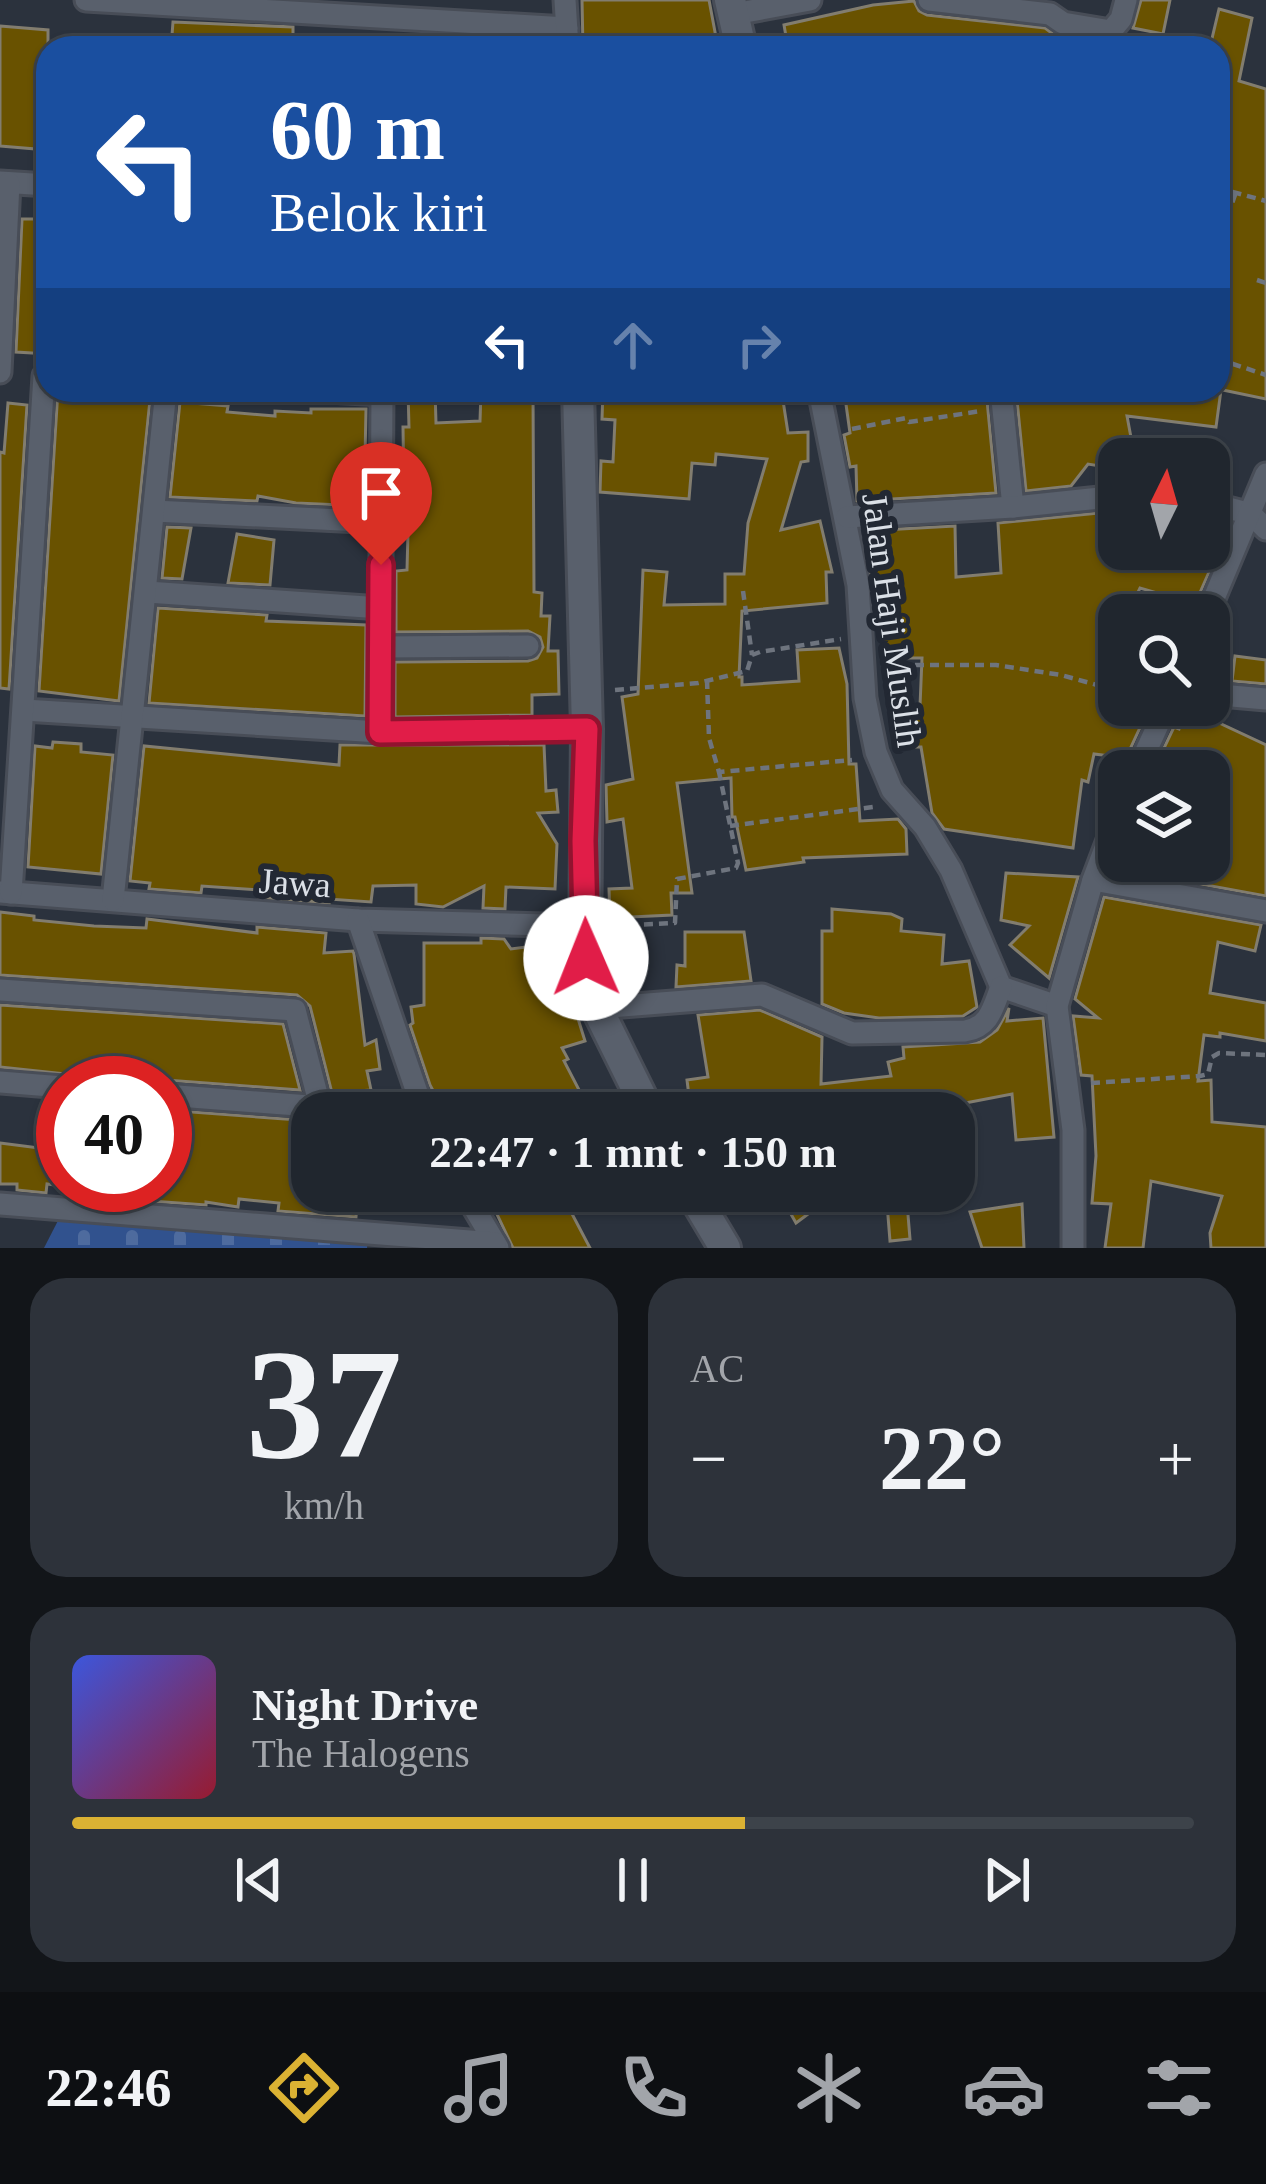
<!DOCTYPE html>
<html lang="id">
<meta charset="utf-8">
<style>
body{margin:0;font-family:"Times New Roman",serif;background:#2d323a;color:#f1f3f6;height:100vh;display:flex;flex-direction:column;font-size:45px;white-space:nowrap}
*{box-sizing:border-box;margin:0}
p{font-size:39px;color:#a2a5aa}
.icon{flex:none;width:66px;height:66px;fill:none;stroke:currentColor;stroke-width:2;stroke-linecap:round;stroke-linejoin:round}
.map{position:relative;height:1248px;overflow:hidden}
.side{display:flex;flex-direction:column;gap:30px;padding:30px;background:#121519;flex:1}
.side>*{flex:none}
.guide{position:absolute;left:36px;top:36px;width:1194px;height:366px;border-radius:36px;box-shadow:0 3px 9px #0004,0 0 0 3px #3d434a;background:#1a4fa0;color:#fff;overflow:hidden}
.needle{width:78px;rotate:5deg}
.fabs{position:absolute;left:1098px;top:438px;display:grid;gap:24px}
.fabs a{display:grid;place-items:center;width:132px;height:132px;border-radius:24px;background:#20262e;box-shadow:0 3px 9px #0004,0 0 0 3px #3d434a;font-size:60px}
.speed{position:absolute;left:36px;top:1056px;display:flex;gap:24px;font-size:60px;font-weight:700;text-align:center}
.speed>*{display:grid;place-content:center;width:156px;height:156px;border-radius:50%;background:#20262e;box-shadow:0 3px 9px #0004,0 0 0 3px #3d434a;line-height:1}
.speed .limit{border:18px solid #d22;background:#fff;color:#111}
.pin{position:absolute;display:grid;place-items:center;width:102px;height:102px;color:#fff;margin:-123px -51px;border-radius:50% 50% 50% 0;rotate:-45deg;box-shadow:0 0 12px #0007}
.pin .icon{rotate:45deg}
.me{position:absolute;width:132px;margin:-66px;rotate:359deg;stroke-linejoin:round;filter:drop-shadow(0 0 9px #0008)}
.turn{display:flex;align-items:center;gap:42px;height:252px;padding:0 36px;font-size:54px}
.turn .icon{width:156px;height:156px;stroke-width:2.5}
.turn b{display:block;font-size:84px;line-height:102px}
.lanes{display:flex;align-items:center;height:114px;padding:0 36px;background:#0003;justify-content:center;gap:60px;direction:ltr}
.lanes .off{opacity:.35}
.big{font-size:90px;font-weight:800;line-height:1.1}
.side .widget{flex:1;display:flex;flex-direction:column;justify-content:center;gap:18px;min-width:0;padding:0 42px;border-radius:36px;background:#2d323a}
.side .dial{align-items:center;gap:0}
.dial b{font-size:156px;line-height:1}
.song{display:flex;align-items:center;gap:36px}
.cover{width:144px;height:144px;border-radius:18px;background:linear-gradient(135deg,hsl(230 70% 55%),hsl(350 70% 35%))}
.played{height:12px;border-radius:6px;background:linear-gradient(90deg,#dbb233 60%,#3d434a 60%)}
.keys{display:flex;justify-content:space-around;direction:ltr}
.heat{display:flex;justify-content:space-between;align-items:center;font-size:66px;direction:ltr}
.side .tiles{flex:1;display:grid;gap:30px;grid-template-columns:1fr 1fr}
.widget:last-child{grid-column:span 2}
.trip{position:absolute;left:291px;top:1092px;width:684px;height:120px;border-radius:36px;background:#20262e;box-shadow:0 3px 9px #0004,0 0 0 3px #3d434a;font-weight:800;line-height:120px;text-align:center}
.tab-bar{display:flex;height:192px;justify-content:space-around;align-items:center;background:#0d0f12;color:#a2a5aa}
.tab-bar .icon{width:84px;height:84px}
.tab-bar .on{color:#dbb233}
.tab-bar b{font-size:54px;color:#f1f3f6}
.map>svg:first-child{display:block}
.cemetery{fill:url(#cemetery-stones)}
.building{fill:#695200;stroke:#827d6f;stroke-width:3}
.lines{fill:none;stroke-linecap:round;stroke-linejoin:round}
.street-casing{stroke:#484d57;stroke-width:27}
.secondary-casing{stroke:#484d57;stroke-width:36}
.path{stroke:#6e747e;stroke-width:4.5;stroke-dasharray:9 6;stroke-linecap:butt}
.street{stroke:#59606c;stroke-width:21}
.secondary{stroke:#59606c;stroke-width:30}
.route-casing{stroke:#92132f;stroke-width:30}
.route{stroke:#e11d48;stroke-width:21}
.labels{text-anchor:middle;stroke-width:12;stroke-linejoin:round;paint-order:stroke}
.street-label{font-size:36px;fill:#dbe0e7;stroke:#222833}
</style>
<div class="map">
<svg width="1266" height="1248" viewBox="0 0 1266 1248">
<defs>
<pattern id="cemetery-stones" width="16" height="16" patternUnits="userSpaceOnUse" patternTransform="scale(3)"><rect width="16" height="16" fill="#31528e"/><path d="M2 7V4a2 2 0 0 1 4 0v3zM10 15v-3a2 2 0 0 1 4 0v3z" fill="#4e6b9e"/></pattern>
</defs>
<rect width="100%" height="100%" fill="#2b323d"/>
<path class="cemetery" d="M64,1209L369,1232L367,1248H44Z"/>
<g class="building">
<path d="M582,0H709L718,48H583Z"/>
<path d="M1141,0H1170L1163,34L1133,28Z"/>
<path d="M914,1L919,11L927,15L1045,28L1053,34L1051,48H827V45L788,48L784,25L873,5Z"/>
<path d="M1219,9L1252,18L1239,81L1266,89V399L1218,389V48L1210,47Z"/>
<path d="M173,22L293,27V48H171Z"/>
<path d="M0,26L48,30V150L0,146Z"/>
<path d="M22,219H48V354L16,352Z"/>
<path d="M58,390L142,394L141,400H150L119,701L39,691Z"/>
<path d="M408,390H435L436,423L480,421L481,392L533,394L534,592L542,593L541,616H550L548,651H558L559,694L532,695V715L395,717V662L528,661L537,658L543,647L540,637L528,631L396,632V571L407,570L409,495H404L403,427H409Z"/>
<path d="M603,390H701L700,397L752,399L782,394L788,433L808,432V461L801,462L781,530L820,521L832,572H826L827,603L742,611L739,677H742V685L799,681L797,650L839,648L847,684L849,764H856L860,821L898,819L906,829L907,854L803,858L804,862L746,870L735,817H732L731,778L677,783L692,893H671L672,915L610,918L609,889L632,888L623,819L607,822L606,785L633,779L622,697L638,694L643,570L667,572L664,605L725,604V574H744L748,523L767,459L716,454L715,465L692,463L689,499L600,492L601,461L613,462L615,420L602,419Z"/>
<path d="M844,390H986L996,493L857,501L856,466L850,467L844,435L850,433Z"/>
<path d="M1016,390H1221L1216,427L1127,416L1135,459H1119V469L1088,464L1071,486L1026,491Z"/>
<path d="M180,402L228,406L227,412L275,416V411L311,413V409H366L364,506L296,503L258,496L257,501L170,497Z"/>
<path d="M8,403L27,405L9,689L0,688V452L4,453Z"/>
<path d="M1119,511V549L1146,551L1209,572L1195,604L1140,588L1127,615H1119V706L1145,717L1126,758L1094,754L1088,782L1082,780L1073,848L944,829L932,813L921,747H913L916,707L920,706L922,658H884L880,598L874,599L864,531L955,526L956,577L1001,573L998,523Z"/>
<path d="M167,527L191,528L182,579L162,578Z"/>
<path d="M237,534L274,540L270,585L228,583Z"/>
<path d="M158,608L267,615L266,621L366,625L365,716L149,703Z"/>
<path d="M1235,656L1266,660V684L1232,681Z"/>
<path d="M1185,707L1266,745V896L1113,868L1116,861H1209L1217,771L1154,769L1174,727L1179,729Z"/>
<path d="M53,742L81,744V752L113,755L101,874L28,867L35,746L52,748Z"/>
<path d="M340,745H544L546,791L556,790L558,812L538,813L557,844L555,889L506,887L505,909L483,908L484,886L443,907L416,904V885L373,886L371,902L329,899V903L259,897V890L202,886L201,893L149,889L150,883L130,881L144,746L339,765Z"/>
<path d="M1006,873L1078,877L1049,978L1010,945L1029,926L1001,920Z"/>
<path d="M1104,897L1261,925L1255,951L1218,942L1210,993L1266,1003V1041L1220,1033V1037L1204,1035L1198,1081L1211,1080L1212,1122L1266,1127V1248H1211L1210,1233L1222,1196L1151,1181L1143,1248H1105L1111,1204L1092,1203L1096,1156L1092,1076L1081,1075L1073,1016L1098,1018L1075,999Z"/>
<path d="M832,909L891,914L902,919L901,931L944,935L942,964L969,961L977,1007L963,1016L879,1018L844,1013L822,1004V931H832Z"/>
<path d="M0,912L34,916V920L94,926L146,928L147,919L257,933V927L326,933L324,953L353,951L354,954L365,1045L376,1040L380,1069L367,1071L371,1090L332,1093L310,1006L297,995L0,975Z"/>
<path d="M685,932H744L751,981L676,987L677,965L685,966Z"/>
<path d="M481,938L504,939L511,949L550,944L552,962L566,958L573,992L570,993L585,1041L562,1048L568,1059L564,1061L591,1113H445L430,1085L410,1025L413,1023L411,1007L424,1005V943H481Z"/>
<path d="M0,1005L283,1024L300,1090L166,1080L150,1083L0,1067Z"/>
<path d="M1009,1008L1007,1021L1043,1018L1054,1137L1016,1140L1012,1094L934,1109L887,1113H691L687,1080L708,1077L698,1015L760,1010L822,1037L821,1084L891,1076L888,1062L904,1058L903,1047L980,1042L997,1030Z"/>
<path d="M165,1110L312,1121V1191H358L356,1217L278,1211L279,1203L239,1199L238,1207L206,1202V1205L137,1200L139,1185H165Z"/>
<path d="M0,1143L63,1151V1186L47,1184L46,1193L17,1190V1184H0Z"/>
<path d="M486,1191H560L590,1248H513Z"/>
<path d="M778,1191H839L796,1223Z"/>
<path d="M886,1191H906L910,1239L890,1241Z"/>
<path d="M1022,1204L1024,1248H982L970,1212Z"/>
</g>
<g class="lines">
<g class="street-casing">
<g id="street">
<path d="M86,0L567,28"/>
<path d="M565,0L568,48"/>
<path d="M929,0L1050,14L1063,23L1111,31L1121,19L1126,0"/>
<path d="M734,14L810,0"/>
<path d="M0,182L48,185"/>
<path d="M0,372L9,183"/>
<path d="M311,390L382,394"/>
<path d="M819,390L858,585L865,698L876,752L892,790L925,827L951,870L1001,987L1057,1006"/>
<path d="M1001,390L1013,507"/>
<path d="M1209,503L1251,514L1266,529"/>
<path d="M154,511L381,522"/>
<path d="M847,517L1013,507L1119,496"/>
<path d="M147,592L381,608"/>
<path d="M1207,615L1266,474"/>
<path d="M382,647L528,646"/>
<path d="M1209,694L1266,699"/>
<path d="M24,710L380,732L587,729"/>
<path d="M380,732L382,390"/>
<path d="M1137,771L1167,705"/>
<path d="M1093,880L1266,911"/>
<path d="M0,892L358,920L585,926"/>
<path d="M11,893L44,376"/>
<path d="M113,900L166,390"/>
<path d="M358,920L424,1113"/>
<path d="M0,990L295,1010L320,1106"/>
<path d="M597,1008L762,995L852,1033L965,1031C990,1027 993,1007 1001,987"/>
<path d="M0,1082L63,1087"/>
<path d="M165,1095L402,1113"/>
<path d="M464,1191L498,1248"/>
<path d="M0,1204L495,1243"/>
<path d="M1073,1248V1130L1057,1006L1093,880L1119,811"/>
</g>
</g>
<g class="secondary-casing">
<g id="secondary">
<path d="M730,0L741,48"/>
<path d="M578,390L587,729L585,958L597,1008L649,1113"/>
<path d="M691,1191L725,1248"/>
</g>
</g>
<g class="path">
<path d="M1218,188L1266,201"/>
<path d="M1218,245L1236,192"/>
<path d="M1257,280L1266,283"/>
<path d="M1218,359L1266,375"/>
<path d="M852,429L906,418L909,422L981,411"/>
<path d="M743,591L752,655"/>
<path d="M1133,615L1141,598L1186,613"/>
<path d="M1118,655L1119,652"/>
<path d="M885,665H996L1061,675L1119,691"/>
<path d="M707,680L709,738L719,772L852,760"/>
<path d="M615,690L698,683L747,671L752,655L760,652L841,639"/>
<path d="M730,826L873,807"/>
<path d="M614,926L675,923L677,879L736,868L738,863L719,772"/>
<path d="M1091,1083L1200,1076L1208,1074L1212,1057L1219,1053L1266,1055"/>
</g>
<use href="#street" class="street"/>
<use href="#secondary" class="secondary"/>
</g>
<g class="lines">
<g class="route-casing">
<path id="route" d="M381,565L380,732L587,729L583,841L586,958"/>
</g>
<use href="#route" class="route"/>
</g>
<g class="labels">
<g class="street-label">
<text transform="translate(893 620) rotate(82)" y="13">Jalan Haji Muslih</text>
<text transform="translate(295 882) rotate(4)" y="13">Jawa</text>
</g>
</g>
</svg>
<div class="fabs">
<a><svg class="needle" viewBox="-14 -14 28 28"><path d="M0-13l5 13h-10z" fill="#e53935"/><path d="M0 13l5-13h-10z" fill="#a2a5aa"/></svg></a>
<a><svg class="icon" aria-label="search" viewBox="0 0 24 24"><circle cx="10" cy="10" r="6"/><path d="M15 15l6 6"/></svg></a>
<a><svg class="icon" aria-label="layers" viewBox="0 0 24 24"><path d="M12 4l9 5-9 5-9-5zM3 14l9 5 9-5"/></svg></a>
</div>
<div class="speed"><div class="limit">40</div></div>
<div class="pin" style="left:381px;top:565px;background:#d93025"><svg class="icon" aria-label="arrive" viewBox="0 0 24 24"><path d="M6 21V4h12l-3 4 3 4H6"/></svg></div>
<svg class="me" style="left:586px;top:958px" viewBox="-20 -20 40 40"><circle r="19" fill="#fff"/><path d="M0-13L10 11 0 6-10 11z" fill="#e11d48"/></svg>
<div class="trip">22:47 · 1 mnt · 150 m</div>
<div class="guide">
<div class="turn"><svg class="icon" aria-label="left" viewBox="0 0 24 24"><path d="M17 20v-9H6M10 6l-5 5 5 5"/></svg><div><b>60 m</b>Belok kiri</div></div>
<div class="lanes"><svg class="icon" aria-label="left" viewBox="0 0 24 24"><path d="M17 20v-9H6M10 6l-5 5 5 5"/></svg><svg class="icon off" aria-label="ahead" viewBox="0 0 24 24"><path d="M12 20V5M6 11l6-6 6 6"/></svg><svg class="icon off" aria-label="right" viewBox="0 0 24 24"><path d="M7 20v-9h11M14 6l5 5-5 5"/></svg></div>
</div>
</div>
<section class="side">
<div class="tiles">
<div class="widget dial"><b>37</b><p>km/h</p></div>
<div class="widget"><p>AC</p>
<div class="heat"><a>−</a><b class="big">22°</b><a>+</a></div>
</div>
<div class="widget">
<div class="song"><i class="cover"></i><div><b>Night Drive</b><p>The Halogens</p></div></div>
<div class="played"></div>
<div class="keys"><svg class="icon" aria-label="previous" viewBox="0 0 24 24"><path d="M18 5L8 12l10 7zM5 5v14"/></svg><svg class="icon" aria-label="pause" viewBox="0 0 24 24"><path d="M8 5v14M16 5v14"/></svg><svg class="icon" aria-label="next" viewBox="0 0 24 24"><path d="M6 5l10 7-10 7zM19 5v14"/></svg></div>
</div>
</div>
</section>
<nav class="tab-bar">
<b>22:46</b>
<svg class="icon on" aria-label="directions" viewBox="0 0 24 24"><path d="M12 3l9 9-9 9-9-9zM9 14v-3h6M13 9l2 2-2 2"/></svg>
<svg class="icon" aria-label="music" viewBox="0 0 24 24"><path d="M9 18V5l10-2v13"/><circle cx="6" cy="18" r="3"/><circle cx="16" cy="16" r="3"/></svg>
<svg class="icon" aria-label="phone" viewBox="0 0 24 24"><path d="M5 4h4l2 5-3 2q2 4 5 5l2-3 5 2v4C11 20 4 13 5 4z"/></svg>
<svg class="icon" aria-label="climate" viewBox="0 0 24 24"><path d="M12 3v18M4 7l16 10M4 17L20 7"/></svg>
<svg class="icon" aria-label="car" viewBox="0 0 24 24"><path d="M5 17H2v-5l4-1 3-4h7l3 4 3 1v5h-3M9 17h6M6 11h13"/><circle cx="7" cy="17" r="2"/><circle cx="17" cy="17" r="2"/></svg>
<svg class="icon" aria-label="filters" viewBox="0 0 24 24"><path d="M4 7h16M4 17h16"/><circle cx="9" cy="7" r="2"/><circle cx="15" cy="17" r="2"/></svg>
</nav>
